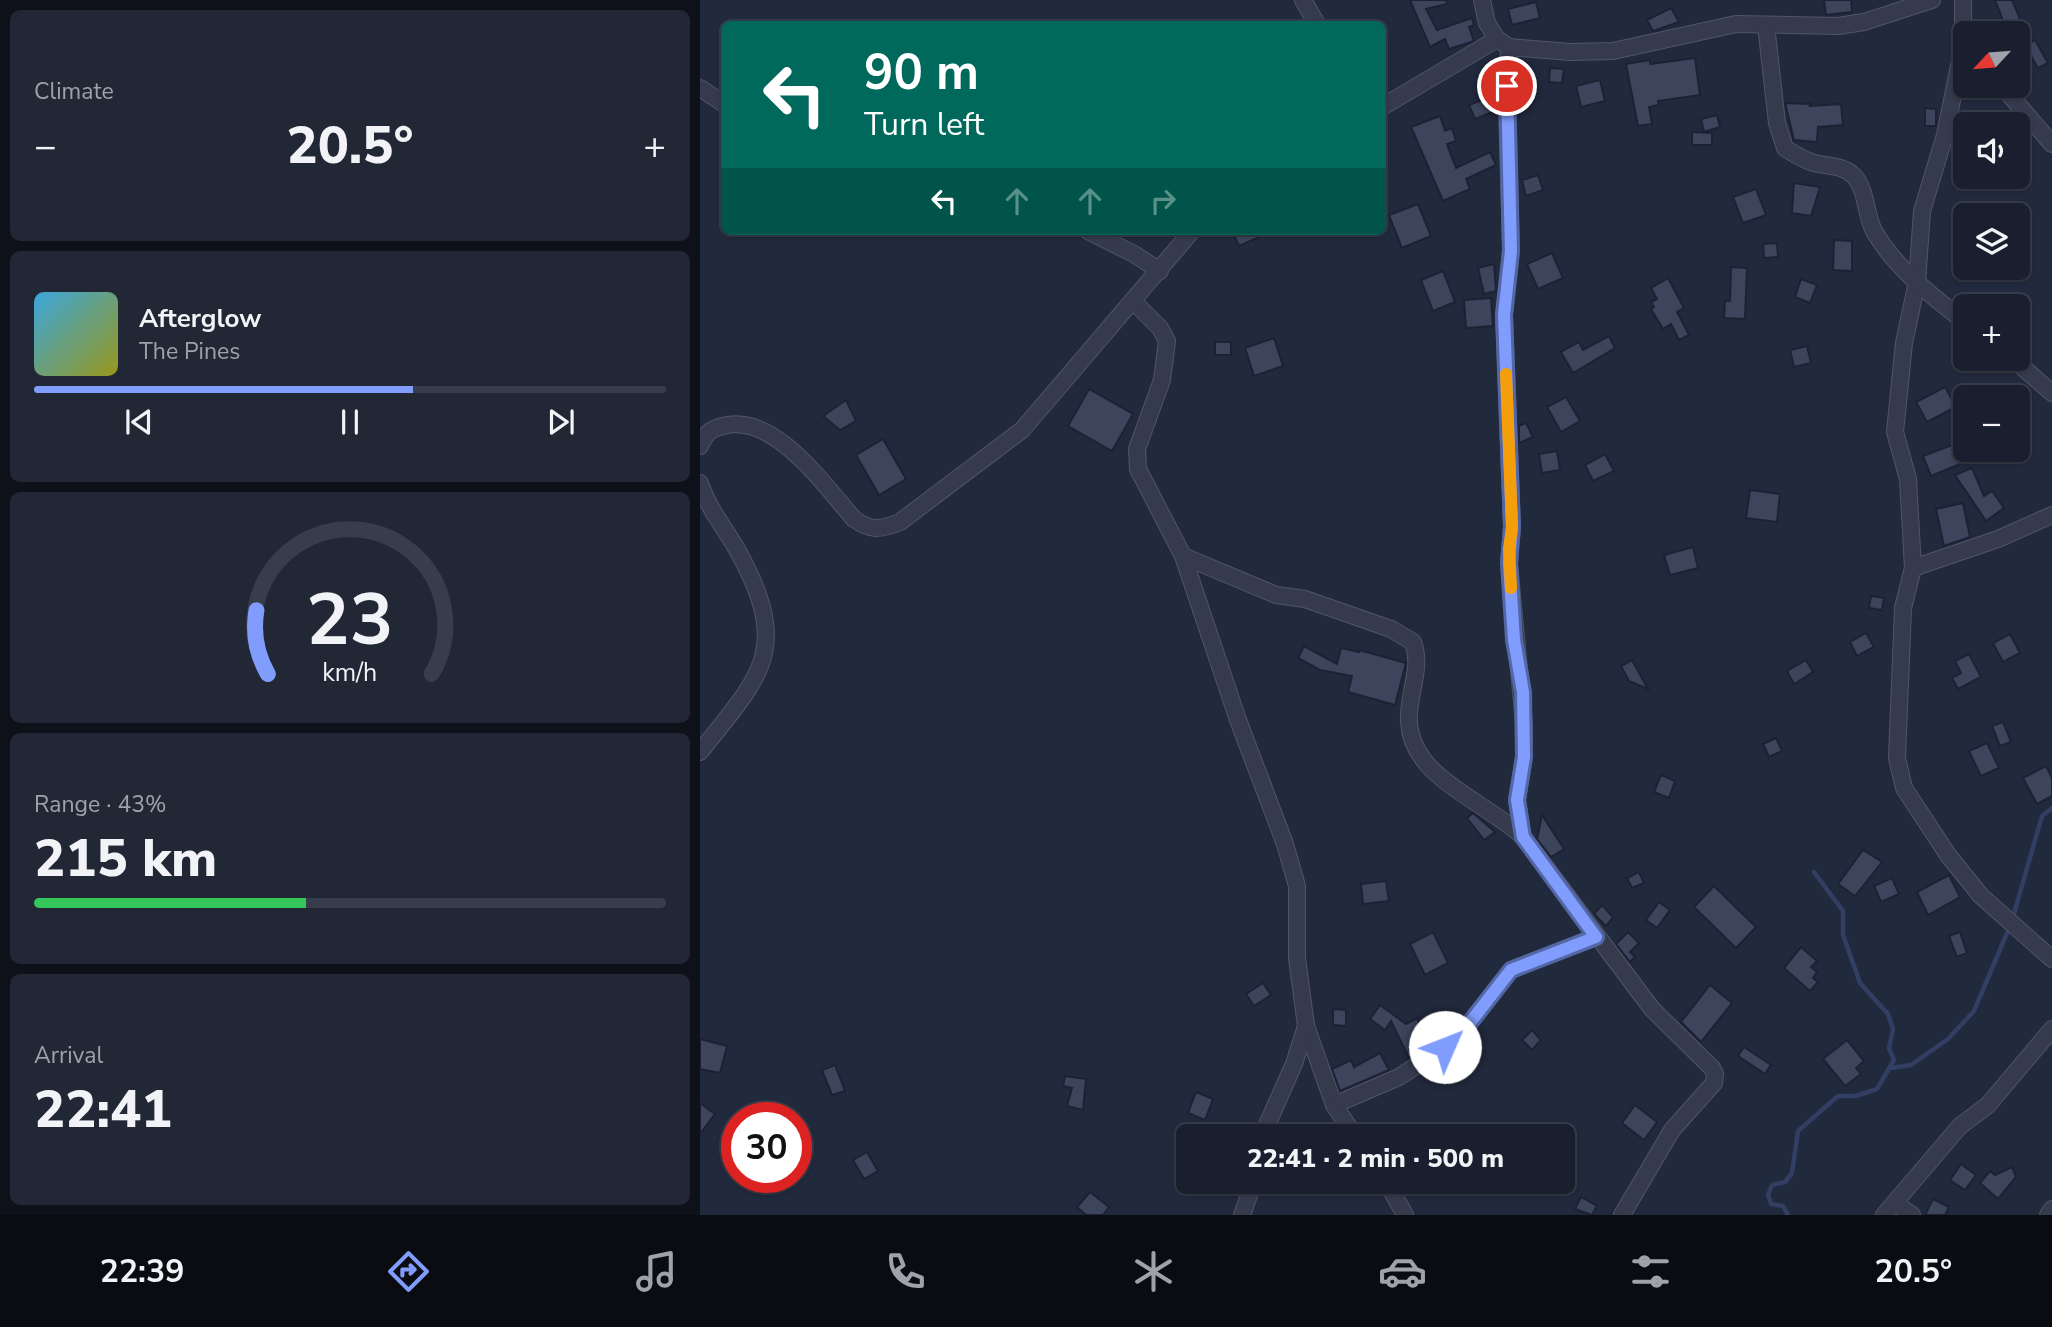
<!DOCTYPE html>
<meta charset="utf-8">
<style>
body{margin:0;font-family:"Nunito Sans",sans-serif;background:#222736;color:#f1f3f6;height:100vh;display:flex;flex-direction:column;font-size:26px;white-space:nowrap}
*{box-sizing:border-box;margin:0}
p{font-size:23px;color:#9fa2aa}
.icon{flex:none;width:38px;height:38px;fill:none;stroke:currentColor;stroke-width:2;stroke-linecap:round;stroke-linejoin:round}
.map{position:relative;flex:1;overflow:hidden}
.side{display:flex;flex-direction:column;gap:10px;padding:10px;background:#0e1119;width:700px}
.side>*{flex:none}
.hud{position:absolute;left:21px;top:21px;width:665px;height:214px;border-radius:10px;box-shadow:0 2px 5px #0004,0 0 0 2px #373d4a;background:#00695c;color:#fff;overflow:hidden}
.needle{width:46px;rotate:244deg}
.controls{position:absolute;left:1253px;top:21px;display:grid;gap:14px}
.controls a{display:grid;place-items:center;width:77px;height:77px;border-radius:10px;background:#191f2e;box-shadow:0 2px 5px #0004,0 0 0 2px #373d4a;font-size:35px}
.speed{position:absolute;left:21px;top:1102px;display:flex;gap:14px;font-size:35px;font-weight:700;text-align:center}
.speed>*{display:grid;place-content:center;width:91px;height:91px;border-radius:50%;background:#191f2e;box-shadow:0 2px 5px #0004,0 0 0 2px #373d4a;line-height:1}
.speed .limit{border:10px solid #d22;background:#fff;color:#111}
.pin{position:absolute;display:grid;place-items:center;width:60px;height:60px;color:#fff;margin:-30px;border:4px solid #fff;border-radius:50%;box-shadow:0 2px 7px #0007}
.me{position:absolute;width:77px;margin:-38px;rotate:46deg;stroke-linejoin:round;filter:drop-shadow(0 0 5px #0008)}
.turn{display:flex;align-items:center;gap:24px;height:147px;padding:0 28px;font-size:32px}
.turn .icon{width:91px;height:91px;stroke-width:2.5}
.turn b{display:block;font-size:49px;line-height:60px}
.lanes{display:flex;align-items:center;height:66px;padding:0 28px;background:#0003;justify-content:center;gap:35px;direction:ltr}
.lanes .off{opacity:.35}
.big{font-size:52px;font-weight:800;line-height:1.1}
.side .card{flex:1;display:flex;flex-direction:column;justify-content:center;gap:10px;min-width:0;padding:0 24px;border-radius:10px;background:#222736}
.side .dial{align-items:center;gap:0}
.dial svg{height:182px;overflow:visible;fill:none;stroke:#373d4a;stroke-width:7;stroke-linecap:round;text-anchor:middle}
.dial text{fill:#f1f3f6;stroke:none}
.song{display:flex;align-items:center;gap:21px}
.cover{width:84px;height:84px;border-radius:10px;background:linear-gradient(135deg,hsl(200 70% 55%),hsl(60 70% 35%))}
.played{height:7px;border-radius:4px;background:linear-gradient(90deg,#809dfe 60%,#373d4a 60%)}
.keys{display:flex;justify-content:space-around;direction:ltr}
.heat{display:flex;justify-content:space-between;align-items:center;font-size:38px;direction:ltr}
.charge{height:10px;border-radius:5px;background:linear-gradient(90deg,#34c759 43%,#373d4a 0)}
.trip{position:absolute;left:476px;top:1124px;width:399px;height:70px;border-radius:10px;background:#191f2e;box-shadow:0 2px 5px #0004,0 0 0 2px #373d4a;font-weight:800;line-height:70px;text-align:center}
.tabs{display:flex;height:112px;justify-content:space-around;align-items:center;background:#0a0c12;color:#9fa2aa}
.tabs .icon{width:49px;height:49px}
.tabs .selected{color:#809dfe}
.tabs b{font-size:32px;color:#f1f3f6}
main{display:flex;flex:1;min-height:0}
.map>svg:first-child{display:block}
.lines{fill:none;stroke-linecap:round;stroke-linejoin:round}
.stream{stroke:#323f63;stroke-width:4.5}
.building{fill:#3d455d;stroke:#1c2233;stroke-width:2}
.minor-casing{stroke:#505667;stroke-width:18}
.minor{stroke:#353b4d;stroke-width:16}
.route-casing{stroke:#5366a5;stroke-width:18}
.route{stroke:#809dfe;stroke-width:12}
.slow{stroke:#f59e0b;stroke-width:12}
</style>
<main>
<section class="side">
<div class="card"><p>Climate</p>
<div class="heat"><a>−</a><b class="big">20.5°</b><a>+</a></div>
</div>
<div class="card">
<div class="song"><i class="cover"></i><div><b>Afterglow</b><p>The Pines</p></div></div>
<div class="played"></div>
<div class="keys"><svg class="icon" aria-label="previous" viewBox="0 0 24 24"><path d="M18 5L8 12l10 7zM5 5v14"/></svg><svg class="icon" aria-label="pause" viewBox="0 0 24 24"><path d="M8 5v14M16 5v14"/></svg><svg class="icon" aria-label="next" viewBox="0 0 24 24"><path d="M6 5l10 7-10 7zM19 5v14"/></svg></div>
</div>
<div class="card dial"><svg viewBox="0 0 100 80">
<path d="M14 69A42 42 0 1 1 86 69"/>
<path d="M14 69A42 42 0 0 1 9 41" stroke="#809dfe"/>
<text x="50" y="56" font-size="32" font-weight="700">23</text>
<text x="50" y="72" font-size="11">km/h</text>
</svg></div>
<div class="card"><p>Range · 43%</p><b class="big">215 km</b><div class="charge"></div></div>
<div class="card"><p>Arrival</p><b class="big">22:41</b></div>
</section>
<div class="map">
<svg width="1352" height="1215" viewBox="0 0 1352 1215">
<rect width="100%" height="100%" fill="#21293d"/>
<g class="lines">
<g class="stream">
<path d="M1313,917L1342,816L1352,808"/>
<path d="M1191,1068L1211,1065L1248,1039L1274,1011L1310,926"/>
<path d="M1088,1215L1083,1206L1071,1204L1068,1195L1072,1185L1085,1182L1092,1173L1098,1131L1138,1096H1156L1177,1089L1194,1060L1189,1048L1193,1029L1188,1014L1160,983L1143,935V911L1114,872"/>
</g>
</g>
<g class="building">
<path d="M710,0H746L747,4L726,9L737,30L772,18L774,25L769,27L774,41L749,49L745,39L730,47Z"/>
<path d="M1124,0H1151L1152,12L1126,15Z"/>
<path d="M1295,0H1312L1326,33H1308Z"/>
<path d="M836,2L840,18L812,25L808,9Z"/>
<path d="M971,8L979,22L953,31L947,20Z"/>
<path d="M1335,40L1348,63L1338,68L1325,46Z"/>
<path d="M995,58L1000,95L958,101L959,105L949,107L952,124L938,126L926,64L950,60V64Z"/>
<path d="M850,68L864,69L862,83L849,82Z"/>
<path d="M900,80L905,101L881,107L876,86Z"/>
<path d="M787,98L793,112L775,119L769,105Z"/>
<path d="M1085,103L1111,104L1110,106L1141,104L1143,125L1118,127L1117,142L1094,140Z"/>
<path d="M1225,108L1236,109V126H1225Z"/>
<path d="M1017,115L1020,127L1004,132L1001,119Z"/>
<path d="M740,116L745,131L752,128L756,141L747,144L756,168L790,152L796,165L766,179L770,189L743,201L711,127Z"/>
<path d="M992,132L1012,133V145H992Z"/>
<path d="M838,175L843,190L826,196L822,180Z"/>
<path d="M1094,183L1120,187L1111,216L1092,213Z"/>
<path d="M1056,189L1066,215L1043,223L1033,197Z"/>
<path d="M718,204L731,236L702,248L689,215Z"/>
<path d="M532,231H573L539,246Z"/>
<path d="M1134,240L1152,241V271L1133,270Z"/>
<path d="M1077,243L1078,257L1064,258L1063,244Z"/>
<path d="M852,253L863,278L838,289L827,264Z"/>
<path d="M794,264L796,291L784,294L778,268Z"/>
<path d="M1031,267L1047,268L1045,319L1024,318L1025,301H1030Z"/>
<path d="M743,271L755,302L733,311L721,280Z"/>
<path d="M968,278L984,308L977,312L989,335L979,340L971,324L963,329L951,309L954,307L951,302L957,299L951,288Z"/>
<path d="M1101,279L1117,285L1110,303L1095,297Z"/>
<path d="M791,298L793,326L766,328L764,300Z"/>
<path d="M909,336L915,348L873,373L861,352L879,342L883,350Z"/>
<path d="M574,338L583,366L554,376L545,348Z"/>
<rect x="515" y="342" width="16" height="13"/>
<path d="M1107,346L1111,363L1094,367L1090,350Z"/>
<path d="M1245,387L1256,407L1227,422L1216,402Z"/>
<path d="M389,389L433,414L412,451L368,426Z"/>
<path d="M866,397L880,421L861,432L847,407Z"/>
<path d="M146,400L156,421L140,430L123,416Z"/>
<path d="M826,423L833,437L819,443V426Z"/>
<path d="M183,439L206,479L179,495L156,455Z"/>
<path d="M1252,445L1260,464L1231,476L1223,456Z"/>
<path d="M857,451L860,470L842,473L839,454Z"/>
<path d="M905,454L914,471L893,481L885,465Z"/>
<path d="M1272,468L1284,496L1292,491L1304,508L1286,521L1255,475Z"/>
<path d="M1050,490L1080,494L1077,522L1046,518Z"/>
<path d="M1263,503L1270,537L1244,546L1236,509Z"/>
<path d="M993,547L998,568L970,575L964,555Z"/>
<path d="M1171,596L1184,598L1182,610L1169,608Z"/>
<path d="M1166,633L1174,647L1157,656L1150,642Z"/>
<path d="M1310,634L1320,653L1303,662L1293,643Z"/>
<path d="M604,646L637,664L641,648L659,652V650L706,663L695,705L648,692L652,676L620,670L598,658Z"/>
<path d="M1269,654L1281,677L1258,689L1252,678L1261,673L1255,661Z"/>
<path d="M932,660L948,689L929,681L921,666Z"/>
<path d="M1106,660L1113,672L1094,684L1087,671Z"/>
<path d="M1303,722L1311,742L1300,746L1292,726Z"/>
<path d="M1076,738L1082,751L1069,757L1063,744Z"/>
<path d="M1287,743L1299,768L1281,776L1269,751Z"/>
<path d="M1346,766L1352,778V796L1337,804L1323,778Z"/>
<path d="M961,775L975,781L969,798L954,792Z"/>
<path d="M773,813L795,832L784,840L767,818Z"/>
<path d="M842,815L864,849L851,857L837,839Z"/>
<path d="M1163,850L1182,862L1155,896L1138,884Z"/>
<path d="M939,872L944,883L932,888L927,878Z"/>
<path d="M1249,875L1260,897L1228,915L1217,892Z"/>
<path d="M1192,878L1199,894L1181,902L1174,886Z"/>
<path d="M686,881L689,901L663,904L661,884Z"/>
<path d="M1014,886L1056,927L1036,948L994,907Z"/>
<path d="M959,902L970,910L957,928L946,920Z"/>
<path d="M902,905L913,917L906,926L894,914Z"/>
<path d="M733,932L748,963L725,975L710,944Z"/>
<path d="M928,932L939,943L930,952L935,957L930,962L916,944Z"/>
<path d="M1260,932L1267,953L1257,957L1249,936Z"/>
<path d="M1101,947L1117,961L1111,967L1117,972L1113,978L1118,982L1110,991L1084,968Z"/>
<path d="M563,983L571,995L554,1006L546,994Z"/>
<path d="M1010,985L1032,1003L1001,1042L981,1022Z"/>
<path d="M680,1005L706,1024L717,1018L730,1044L709,1058L691,1021L685,1030L670,1019Z"/>
<path d="M633,1009L646,1010V1026L633,1025Z"/>
<path d="M832,1030L841,1040L832,1050L822,1040Z"/>
<path d="M0,1039L27,1046L20,1073L0,1069Z"/>
<path d="M1147,1040L1164,1061L1156,1068L1161,1074L1145,1086L1123,1059Z"/>
<path d="M1044,1047L1071,1065L1065,1074L1038,1056Z"/>
<path d="M680,1053L689,1070L640,1091L632,1069L651,1060L654,1067Z"/>
<path d="M135,1065L145,1091L132,1095L122,1070Z"/>
<path d="M365,1076L386,1079L383,1110L367,1106L372,1088L363,1086Z"/>
<path d="M496,1092L513,1099L505,1120L488,1113Z"/>
<path d="M0,1103L15,1114L0,1134Z"/>
<path d="M935,1105L957,1122L944,1140L922,1123Z"/>
<path d="M167,1152L178,1171L164,1179L153,1160Z"/>
<path d="M1261,1164L1276,1175L1265,1190L1250,1180Z"/>
<path d="M1312,1167L1316,1177L1298,1199L1280,1183L1290,1171L1295,1175Z"/>
<path d="M390,1192L409,1207L403,1215H386L377,1207Z"/>
<path d="M881,1197L897,1206L892,1215L875,1209Z"/>
<path d="M1233,1199L1249,1207L1245,1215H1225Z"/>
</g>
<g class="lines">
<g class="minor-casing">
<g id="minor">
<path d="M603,0L617,24"/>
<path d="M782,0L787,23L797,39L809,47L871,52L913,51L1036,24L1138,26L1164,22L1232,0"/>
<path d="M1263,0V46L1245,135L1222,211L1217,282L1204,343L1195,432L1208,479L1213,568L1203,608L1197,758L1204,788L1248,855L1281,896L1352,959"/>
<path d="M1066,25L1077,123L1085,148C1094,154 1103,160 1114,163C1127,166 1143,165 1154,176C1167,190 1165,214 1174,231C1195,268 1232,296 1265,322"/>
<path d="M809,47L807,105L811,251L804,315L812,527L809,563L824,724V757L817,800L822,835"/>
<path d="M1302,86L1352,144"/>
<path d="M0,88L24,104"/>
<path d="M682,107L797,39"/>
<path d="M388,231L434,254L460,271"/>
<path d="M434,302L460,328L467,341L462,380L437,449L438,469L483,556L538,720L585,844L597,886V958L606,1026L634,1105L655,1136"/>
<path d="M1313,359L1352,393"/>
<path d="M0,446C6,433 10,429 23,426C74,412 124,485 154,519C171,531 180,530 200,522L322,430L492,231"/>
<path d="M0,483C8,509 26,529 39,553C92,651 60,676 0,752"/>
<path d="M483,556L576,595L605,599L691,629L713,642C723,669 707,695 709,722C712,779 786,801 823,837L952,1009L1012,1068L1015,1074L1014,1083L972,1130L922,1215"/>
<path d="M1213,568L1298,539L1352,515"/>
<path d="M634,1105L699,1077L745,1047L765,1029L811,970L896,937"/>
<path d="M562,1136L594,1064L606,1026"/>
<path d="M686,1181L705,1215"/>
<path d="M1195,1203L1212,1215"/>
<path d="M542,1215L554,1181"/>
<path d="M1184,1215L1260,1126L1288,1105L1352,1029"/>
<path d="M1348,1215L1352,1209"/>
</g>
</g>
<use href="#minor" class="minor"/>
</g>
<g class="lines">
<g class="route-casing">
<path id="route" d="M745,1047L765,1029L811,970L896,937L823,837L817,800L824,757L823,692L814,640L809,563L812,527L804,315L811,251L807,86"/>
</g>
<use href="#route" class="route"/>
<path class="slow" d="M806,374L812,527L809,549L811,588"/>
</g>
</svg>
<div class="controls">
<a><svg class="needle" viewBox="-14 -14 28 28"><path d="M0-13l5 13h-10z" fill="#e53935"/><path d="M0 13l5-13h-10z" fill="#9fa2aa"/></svg></a>
<a><svg class="icon" aria-label="sound" viewBox="0 0 24 24"><path d="M4 9h4l5-4v14l-5-4H4zM17 9q2 3 0 6"/></svg></a>
<a><svg class="icon" aria-label="layers" viewBox="0 0 24 24"><path d="M12 4l9 5-9 5-9-5zM3 14l9 5 9-5"/></svg></a>
<a>+</a>
<a>−</a>
</div>
<div class="speed"><div class="limit">30</div></div>
<div class="pin" style="left:807px;top:86px;background:#d93025"><svg class="icon" aria-label="arrive" viewBox="0 0 24 24"><path d="M6 21V4h12l-3 4 3 4H6"/></svg></div>
<svg class="me" style="left:745px;top:1047px" viewBox="-20 -20 40 40"><circle r="19" fill="#fff"/><path d="M0-13L10 11 0 6-10 11z" fill="#809dfe"/></svg>
<div class="trip">22:41 · 2 min · 500 m</div>
<div class="hud">
<div class="turn"><svg class="icon" aria-label="left" viewBox="0 0 24 24"><path d="M17 20v-9H6M10 6l-5 5 5 5"/></svg><div><b>90 m</b>Turn left</div></div>
<div class="lanes"><svg class="icon" aria-label="left" viewBox="0 0 24 24"><path d="M17 20v-9H6M10 6l-5 5 5 5"/></svg><svg class="icon off" aria-label="ahead" viewBox="0 0 24 24"><path d="M12 20V5M6 11l6-6 6 6"/></svg><svg class="icon off" aria-label="ahead" viewBox="0 0 24 24"><path d="M12 20V5M6 11l6-6 6 6"/></svg><svg class="icon off" aria-label="right" viewBox="0 0 24 24"><path d="M7 20v-9h11M14 6l5 5-5 5"/></svg></div>
</div>
</div>
</main>
<nav class="tabs">
<b>22:39</b>
<svg class="icon selected" aria-label="directions" viewBox="0 0 24 24"><path d="M12 3l9 9-9 9-9-9zM9 14v-3h6M13 9l2 2-2 2"/></svg>
<svg class="icon" aria-label="music" viewBox="0 0 24 24"><path d="M9 18V5l10-2v13"/><circle cx="6" cy="18" r="3"/><circle cx="16" cy="16" r="3"/></svg>
<svg class="icon" aria-label="phone" viewBox="0 0 24 24"><path d="M5 4h4l2 5-3 2q2 4 5 5l2-3 5 2v4C11 20 4 13 5 4z"/></svg>
<svg class="icon" aria-label="climate" viewBox="0 0 24 24"><path d="M12 3v18M4 7l16 10M4 17L20 7"/></svg>
<svg class="icon" aria-label="car" viewBox="0 0 24 24"><path d="M5 17H2v-5l4-1 3-4h7l3 4 3 1v5h-3M9 17h6M6 11h13"/><circle cx="7" cy="17" r="2"/><circle cx="17" cy="17" r="2"/></svg>
<svg class="icon" aria-label="filters" viewBox="0 0 24 24"><path d="M4 7h16M4 17h16"/><circle cx="9" cy="7" r="2"/><circle cx="15" cy="17" r="2"/></svg>
<b>20.5°</b>
</nav>
